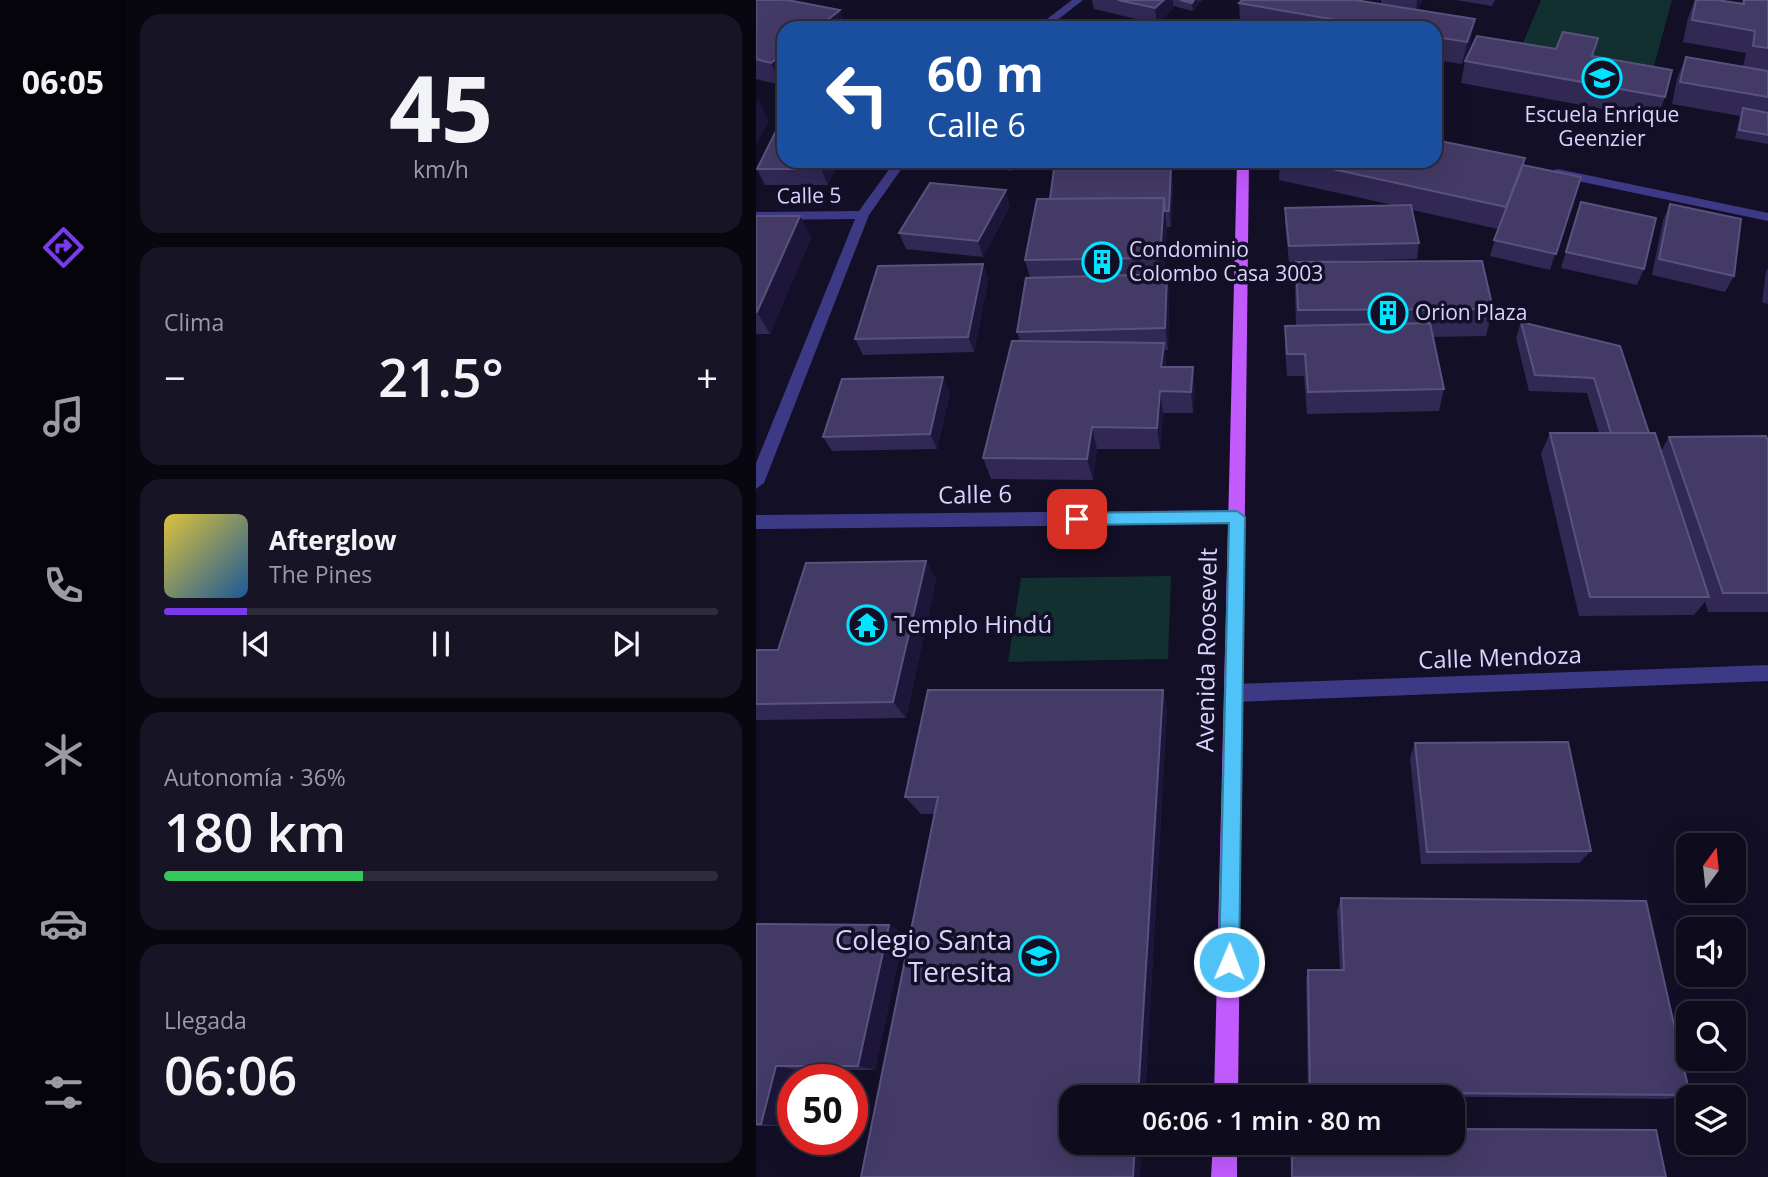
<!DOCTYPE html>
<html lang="es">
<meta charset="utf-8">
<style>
body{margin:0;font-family:"Open Sans",sans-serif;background:#171425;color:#f1f3f6;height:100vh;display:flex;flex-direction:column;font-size:26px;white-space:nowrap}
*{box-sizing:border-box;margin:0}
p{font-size:23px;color:#9b9ba3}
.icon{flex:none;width:38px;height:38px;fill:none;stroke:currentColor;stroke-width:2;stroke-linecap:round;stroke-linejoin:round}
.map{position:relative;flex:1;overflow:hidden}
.panel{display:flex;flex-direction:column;gap:14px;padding:14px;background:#08060f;width:630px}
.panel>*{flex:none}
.top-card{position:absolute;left:21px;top:21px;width:665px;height:147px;border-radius:21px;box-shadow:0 7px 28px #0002,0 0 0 2px #2e2b3b;background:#1a4fa0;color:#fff;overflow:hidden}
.needle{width:46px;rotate:15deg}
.buttons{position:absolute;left:920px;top:833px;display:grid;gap:14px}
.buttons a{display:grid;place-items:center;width:70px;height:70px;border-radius:14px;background:#0e0b1c;box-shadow:0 7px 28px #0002,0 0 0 2px #2e2b3b;font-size:35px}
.speed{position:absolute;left:21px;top:1064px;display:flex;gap:14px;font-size:35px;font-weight:700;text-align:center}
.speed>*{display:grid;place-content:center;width:91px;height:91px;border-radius:50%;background:#0e0b1c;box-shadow:0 7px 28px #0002,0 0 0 2px #2e2b3b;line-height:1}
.speed .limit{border:10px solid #d22;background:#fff;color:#111}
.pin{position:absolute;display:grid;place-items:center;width:60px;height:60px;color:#fff;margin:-30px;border-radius:14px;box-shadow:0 4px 10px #0006}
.me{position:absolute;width:77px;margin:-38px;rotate:1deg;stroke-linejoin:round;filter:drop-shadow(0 0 5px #0008)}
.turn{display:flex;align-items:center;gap:24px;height:147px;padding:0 35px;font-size:32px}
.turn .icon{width:91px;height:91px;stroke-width:2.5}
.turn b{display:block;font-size:49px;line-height:60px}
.big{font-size:52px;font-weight:600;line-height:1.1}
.panel .card{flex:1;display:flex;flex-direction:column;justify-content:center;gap:10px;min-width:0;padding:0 24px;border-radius:21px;background:#171425}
.panel .dial{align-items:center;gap:0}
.dial b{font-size:91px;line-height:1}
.song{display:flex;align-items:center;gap:21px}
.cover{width:84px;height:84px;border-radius:10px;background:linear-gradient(135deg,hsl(50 70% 55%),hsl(210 70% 35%))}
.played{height:7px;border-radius:4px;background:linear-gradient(90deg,#7c3aed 15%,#2e2b3b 15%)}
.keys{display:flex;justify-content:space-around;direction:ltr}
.heat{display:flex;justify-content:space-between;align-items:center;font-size:38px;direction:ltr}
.charge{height:10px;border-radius:5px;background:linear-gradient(90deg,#34c759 36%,#2e2b3b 0)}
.trip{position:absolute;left:303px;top:1085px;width:406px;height:70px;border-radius:21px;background:#0e0b1c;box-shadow:0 7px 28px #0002,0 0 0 2px #2e2b3b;font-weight:600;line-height:70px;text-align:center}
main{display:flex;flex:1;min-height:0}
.tab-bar{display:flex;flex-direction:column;width:126px;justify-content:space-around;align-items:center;background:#06040b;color:#9b9ba3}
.tab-bar .icon{width:49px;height:49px}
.tab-bar .on{color:#7c3aed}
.tab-bar b{font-size:32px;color:#f1f3f6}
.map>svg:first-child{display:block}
.green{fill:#12302f}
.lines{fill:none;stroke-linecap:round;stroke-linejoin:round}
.minor{fill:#3d3a85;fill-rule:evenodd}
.major{fill:#c25bff;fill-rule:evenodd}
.wall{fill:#312854}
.shaded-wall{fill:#1d163a}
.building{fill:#433a66;stroke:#5a527e;stroke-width:2}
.route{fill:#4fc3f7;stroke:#337fa1;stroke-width:2}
.labels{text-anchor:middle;stroke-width:7;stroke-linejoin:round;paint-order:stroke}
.far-poi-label{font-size:21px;fill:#d9d4ff;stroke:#130f26;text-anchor:start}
.far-street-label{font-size:21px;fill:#d9d4ff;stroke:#130f26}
.street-label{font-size:24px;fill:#d9d4ff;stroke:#130f26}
.poi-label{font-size:24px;fill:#d9d4ff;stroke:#130f26;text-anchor:start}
.near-poi-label{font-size:28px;fill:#d9d4ff;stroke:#130f26;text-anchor:end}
</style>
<main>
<nav class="tab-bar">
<b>06:05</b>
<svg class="icon on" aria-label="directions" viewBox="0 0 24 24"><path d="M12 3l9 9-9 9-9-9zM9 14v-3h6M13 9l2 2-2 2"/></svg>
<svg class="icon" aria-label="music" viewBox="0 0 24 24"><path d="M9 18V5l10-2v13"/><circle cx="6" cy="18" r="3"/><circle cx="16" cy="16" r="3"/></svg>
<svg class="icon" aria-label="phone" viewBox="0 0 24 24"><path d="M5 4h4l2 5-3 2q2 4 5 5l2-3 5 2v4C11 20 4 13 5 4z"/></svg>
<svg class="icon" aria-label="climate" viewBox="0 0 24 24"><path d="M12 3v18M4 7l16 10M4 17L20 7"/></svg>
<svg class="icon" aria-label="car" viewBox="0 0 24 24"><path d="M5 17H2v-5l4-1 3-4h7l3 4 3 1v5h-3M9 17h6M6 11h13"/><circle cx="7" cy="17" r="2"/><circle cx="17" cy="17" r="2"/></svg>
<svg class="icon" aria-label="filters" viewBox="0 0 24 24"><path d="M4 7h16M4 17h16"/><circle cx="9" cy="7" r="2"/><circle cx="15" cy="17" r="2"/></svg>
</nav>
<section class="panel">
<div class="card dial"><b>45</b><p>km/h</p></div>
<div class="card"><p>Clima</p>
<div class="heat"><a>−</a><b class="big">21.5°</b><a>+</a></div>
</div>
<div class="card">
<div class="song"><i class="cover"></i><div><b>Afterglow</b><p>The Pines</p></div></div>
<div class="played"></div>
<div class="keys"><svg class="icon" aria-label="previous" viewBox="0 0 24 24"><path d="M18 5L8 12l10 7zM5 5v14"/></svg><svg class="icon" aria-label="pause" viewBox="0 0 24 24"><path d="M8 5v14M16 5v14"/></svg><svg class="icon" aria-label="next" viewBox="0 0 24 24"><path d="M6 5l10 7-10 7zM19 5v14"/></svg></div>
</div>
<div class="card"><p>Autonomía · 36%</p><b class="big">180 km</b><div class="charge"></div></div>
<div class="card"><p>Llegada</p><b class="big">06:06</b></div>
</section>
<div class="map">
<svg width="1012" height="1177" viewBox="0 0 1012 1177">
<rect width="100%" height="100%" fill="#130f26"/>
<g class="green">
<path d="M785,0H916L898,66L767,43Z"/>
<path d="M415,576L412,659L252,662L265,578Z"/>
</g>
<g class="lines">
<g class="minor">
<path d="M316,0H327L291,28H279Z"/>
<path d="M139,161H151L113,215L8,483L0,489V463L99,219L0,220V212L103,211Z"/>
<path d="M802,169L1012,213V221L798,176V170Z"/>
<path d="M481,510L489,517L481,524L0,529V515Z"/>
<path d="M1012,665V681L479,702L472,699L470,693L472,687L479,684Z"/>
</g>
<g class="major">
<path d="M65,15L113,25L118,28H98L61,20L60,18Z"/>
<path d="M481,161H493L482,1097H458Z"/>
<path d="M457,1143H481V1177H455Z"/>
</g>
</g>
<g class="wall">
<path d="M0,0L28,28V82L25,85L0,79Z"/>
<path d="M336,0H445V1L437,11L417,6V8L401,24L338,9Z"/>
<path d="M625,0H666L661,10L715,41L706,64L679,60V28H504L484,24L483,3L625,4Z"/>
<path d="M700,0H739L736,6Z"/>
<path d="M939,0H961L985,4L986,0H1012V144L979,138L984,116L916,104L921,79L930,57L987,67L990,53L927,42L932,18Z"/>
<path d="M837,56L909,97L901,119L705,83L709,61Z"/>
<path d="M28,161H83L72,185H9L1,169Z"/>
<path d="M194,161H262L255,171Z"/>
<path d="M524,161H679L767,165L825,177L794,270L734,256L742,229L656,210L663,243L661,259L543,262L737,309L730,336L677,337L688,389L683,411L551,414L548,376H531L529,348V326H540L539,289L540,262H533L529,224V208L637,205L523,180Z"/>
<path d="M417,183L415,227H411L408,274H411L413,297L412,350H409L410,367L439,389L437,413H407L404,449H341L337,480L235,479L227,458L264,341L261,332L274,278L269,260L294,199Z"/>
<path d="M825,202L888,269L881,285L805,268Z"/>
<path d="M914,204L978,276L969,292L896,275L907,220Z"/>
<path d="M254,206L227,257L150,249L143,233Z"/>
<path d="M0,216H44L55,238L14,334H0Z"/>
<path d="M227,264L232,280L218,352L107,355L99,339Z"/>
<path d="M1012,268V304L1006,302L1010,272Z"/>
<path d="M765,322L864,346L893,433L905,451L913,437L1012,441V612H952L949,602L938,615L823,616L785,454L794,433H843L831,393L773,391L760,338Z"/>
<path d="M194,392L181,449L76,451L67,437Z"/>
<path d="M170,561L180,580L150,718L0,720V650H22Z"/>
<path d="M407,690L411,710L389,1097H315L179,814H165L149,797Z"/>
<path d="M659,743L835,851L823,863L665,864L654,758Z"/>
<path d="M585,898L934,1095L911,1099L552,1095L550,979L552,970H584L581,911Z"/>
<path d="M0,924L133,925L148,934L119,1070H41L37,1080V1089L28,1126H0Z"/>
<path d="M534,1143H696L910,1177H535Z"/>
</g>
<g class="shaded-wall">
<path d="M408,0H417V8L401,24L399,8Z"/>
<path d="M438,0L445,1L437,11L436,3Z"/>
<path d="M661,0H666L660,12Z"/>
<path d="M84,10L91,28H61Z"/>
<path d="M719,19L715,41L706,64L711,42Z"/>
<path d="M28,53V82L25,85L15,63Z"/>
<path d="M2,98L13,121L0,145V103Z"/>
<path d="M69,161H83L72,185L65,169Z"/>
<path d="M253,161H262L255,171Z"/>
<path d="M415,167L417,183L415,227L413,211Z"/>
<path d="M250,190L254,206L227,257L222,241Z"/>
<path d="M408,198L411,231L407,292L404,258Z"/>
<path d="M44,216L55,238L14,334L1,312Z"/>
<path d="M227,264L232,280L218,352L212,337Z"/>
<path d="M411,274L413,297L412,350L409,328Z"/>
<path d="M408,343L410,365L408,389L405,367Z"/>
<path d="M437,367L439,389L437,413L435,392Z"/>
<path d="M187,377L194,392L181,449L174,434Z"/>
<path d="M404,391L407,413L404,449L401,428Z"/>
<path d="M336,427L341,449L337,480L331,459Z"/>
<path d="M170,561L180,580L150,718L137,702Z"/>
<path d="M407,690L411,710L389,1097H382Z"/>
<path d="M133,925L148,934L119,1070L102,1066Z"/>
<path d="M20,1066L41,1070L39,1080H37V1089L28,1126L5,1124Z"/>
<path d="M379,1143H386L384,1177H377Z"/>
</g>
<g class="building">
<path d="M0,0H31L84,10L61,28H28V53L15,63L0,59Z"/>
<path d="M362,0H408L399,8Z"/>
<path d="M424,0H438L436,3Z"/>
<path d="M486,0H599L719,19L711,42L679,37V28H594L598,23L483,3Z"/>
<path d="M940,0H961L988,4V0H1012V48L997,46L999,31L936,20Z"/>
<path d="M807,32L842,38L836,56L916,70L909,97L709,61L721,36L800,49Z"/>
<path d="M930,57L1012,71V97L924,82Z"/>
<path d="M987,108L1012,113V135L983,130Z"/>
<path d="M26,119H28V161H69L65,169H1Z"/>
<path d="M679,140L769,158L750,207L540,161H679Z"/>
<path d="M767,165L825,177L800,254L738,240Z"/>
<path d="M415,167L413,211H409L408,198L294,199L298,169Z"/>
<path d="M174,183L250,190L222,241L143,233Z"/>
<path d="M408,198L404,258L269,260L281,199Z"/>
<path d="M825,202L900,218L888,269L810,252Z"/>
<path d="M914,204L985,219L978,276L903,259Z"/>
<path d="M655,205L663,243L533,246L529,208Z"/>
<path d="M0,216H44L1,312H0Z"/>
<path d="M726,261L737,309L542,310L540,262Z"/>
<path d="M227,264L212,337L99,339L122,266Z"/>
<path d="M411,274L409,328L261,332L270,278Z"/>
<path d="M765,322L864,346L893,433H855L838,378L779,375Z"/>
<path d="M674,323L688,389L552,392L549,354H531L529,326Z"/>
<path d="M256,341L408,343L405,367H437L435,392L404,391L401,428L336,427L331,459L227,458Z"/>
<path d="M187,377L174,434L67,437L86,379Z"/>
<path d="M794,433H899L953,597H834Z"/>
<path d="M1010,436L1012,441V593H967L913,437Z"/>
<path d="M170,561L137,702L0,704V650H22L50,563Z"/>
<path d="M172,690H407L382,1097H315V1143H379L377,1177H105L182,797H149Z"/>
<path d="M812,742L835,851L671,852L659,743Z"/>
<path d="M585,898L890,901L934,1095L554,1092L552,970H588Z"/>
<path d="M0,924L133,925L102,1066H20L5,1124H0Z"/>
<path d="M696,1129L900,1130L910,1177H536V1143H696Z"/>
</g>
<path class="route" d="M481,511L489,517L483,962L480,970L473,972L465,970L463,962L473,523L321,525L313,519L321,513Z"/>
<defs>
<g id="school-ring" transform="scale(2.0125)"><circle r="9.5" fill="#130f26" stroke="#00e5ff" stroke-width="1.5"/><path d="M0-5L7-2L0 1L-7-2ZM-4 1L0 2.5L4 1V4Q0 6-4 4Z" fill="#00e5ff"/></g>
<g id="building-ring" transform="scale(2.0125)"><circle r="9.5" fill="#130f26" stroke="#00e5ff" stroke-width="1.5"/><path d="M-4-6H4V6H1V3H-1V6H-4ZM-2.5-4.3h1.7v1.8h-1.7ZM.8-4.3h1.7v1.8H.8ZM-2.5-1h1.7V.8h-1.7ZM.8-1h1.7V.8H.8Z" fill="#00e5ff"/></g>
<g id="temple-ring" transform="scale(2.0125)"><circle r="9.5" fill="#130f26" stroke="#00e5ff" stroke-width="1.5"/><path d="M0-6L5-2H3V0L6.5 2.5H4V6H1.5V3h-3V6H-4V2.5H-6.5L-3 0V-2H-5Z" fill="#00e5ff"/></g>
</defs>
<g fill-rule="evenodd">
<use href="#school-ring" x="846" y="78"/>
<use href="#building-ring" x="346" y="262"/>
<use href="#building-ring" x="632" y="313"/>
<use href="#temple-ring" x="111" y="625"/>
<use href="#school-ring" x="283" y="956"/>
</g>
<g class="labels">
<g class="far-poi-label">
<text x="846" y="122" text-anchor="middle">Escuela Enrique<tspan x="846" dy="24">Geenzier</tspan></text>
<text x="373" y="257">Condominio<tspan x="373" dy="24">Colombo Casa 3003</tspan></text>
<text x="659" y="320">Orion Plaza</text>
</g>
<g class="far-street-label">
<text transform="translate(53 196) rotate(-1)" y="7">Calle 5</text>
</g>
<g class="street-label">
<text transform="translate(219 495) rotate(-1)" y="8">Calle 6</text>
<text transform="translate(451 650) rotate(-89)" y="8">Avenida Roosevelt</text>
<text transform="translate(744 658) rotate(-2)" y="8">Calle Mendoza</text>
</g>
<g class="poi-label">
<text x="138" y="633">Templo Hindú</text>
</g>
<g class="near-poi-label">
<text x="256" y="950">Colegio Santa<tspan x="256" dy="32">Teresita</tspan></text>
</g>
</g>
</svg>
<div class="buttons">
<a><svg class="needle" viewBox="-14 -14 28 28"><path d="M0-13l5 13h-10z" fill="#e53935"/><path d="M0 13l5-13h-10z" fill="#9b9ba3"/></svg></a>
<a><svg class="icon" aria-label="sound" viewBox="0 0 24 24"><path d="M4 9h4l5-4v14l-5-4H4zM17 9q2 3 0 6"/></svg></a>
<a><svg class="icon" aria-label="search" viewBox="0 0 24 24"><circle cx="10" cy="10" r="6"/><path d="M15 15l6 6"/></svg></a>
<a><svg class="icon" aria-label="layers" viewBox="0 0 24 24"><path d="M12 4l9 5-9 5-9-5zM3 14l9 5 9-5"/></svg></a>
</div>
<div class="speed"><div class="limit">50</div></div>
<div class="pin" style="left:321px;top:519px;background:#d93025"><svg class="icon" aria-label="arrive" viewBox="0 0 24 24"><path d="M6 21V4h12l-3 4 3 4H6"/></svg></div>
<svg class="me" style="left:473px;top:962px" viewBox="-20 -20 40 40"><circle r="17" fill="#4fc3f7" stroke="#fff" stroke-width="3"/><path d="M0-11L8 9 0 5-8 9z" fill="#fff"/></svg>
<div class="trip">06:06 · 1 min · 80 m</div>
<div class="top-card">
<div class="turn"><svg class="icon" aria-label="left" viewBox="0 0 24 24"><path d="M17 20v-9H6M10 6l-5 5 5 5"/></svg><div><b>60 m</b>Calle 6</div></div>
</div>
</div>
</main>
